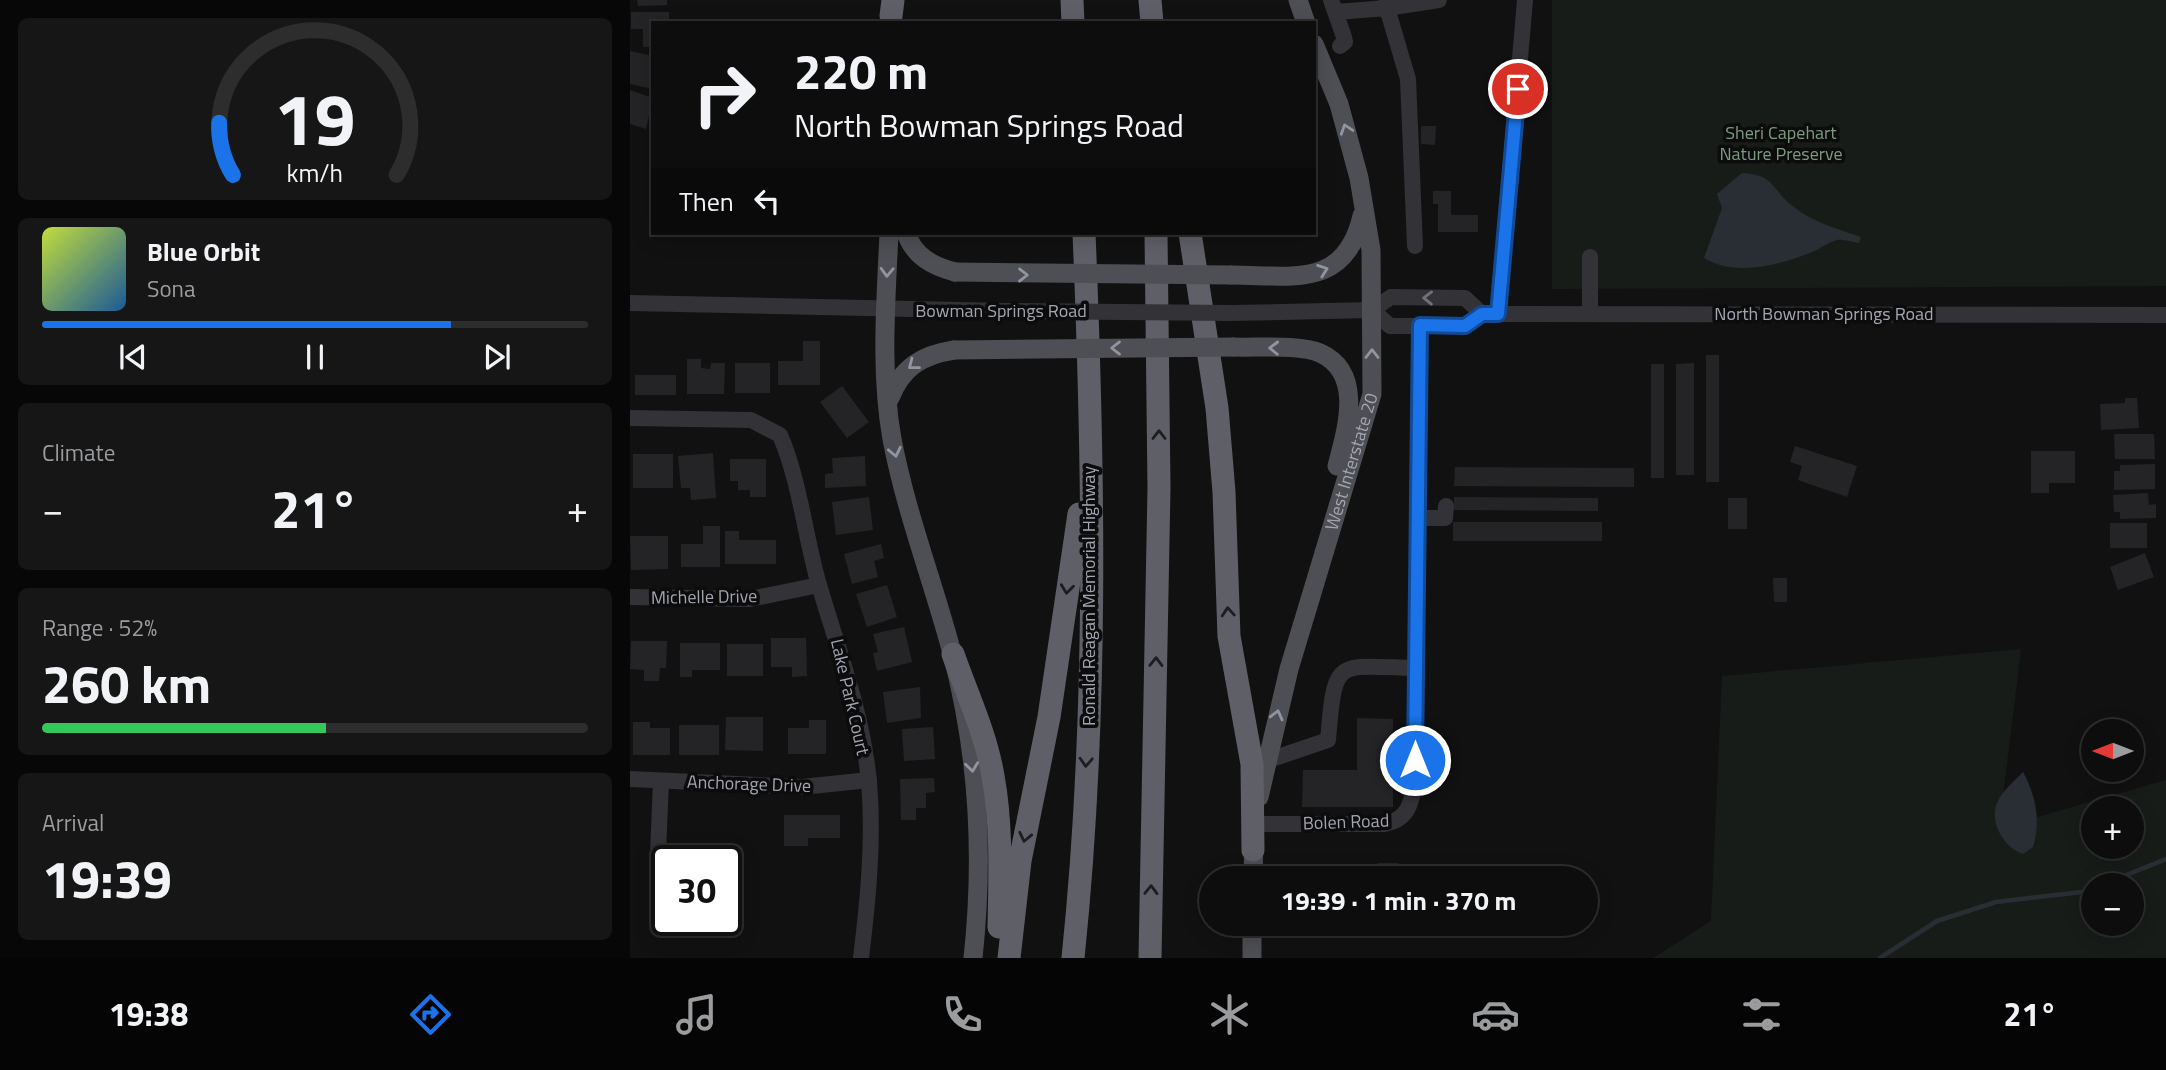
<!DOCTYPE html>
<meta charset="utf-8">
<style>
body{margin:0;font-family:"Titillium Web",sans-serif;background:#161617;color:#f1f3f6;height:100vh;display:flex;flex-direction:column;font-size:26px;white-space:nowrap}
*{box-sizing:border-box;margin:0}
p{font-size:23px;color:#9a9c9e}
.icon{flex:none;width:38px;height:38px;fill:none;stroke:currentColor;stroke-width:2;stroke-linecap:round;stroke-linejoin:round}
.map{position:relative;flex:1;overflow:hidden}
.panel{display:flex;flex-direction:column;gap:18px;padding:18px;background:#070708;width:630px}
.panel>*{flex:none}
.guide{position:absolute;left:21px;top:21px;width:665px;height:214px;border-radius:0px;box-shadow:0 4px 18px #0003,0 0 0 2px #2d2d2e;background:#0d0d0e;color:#f1f3f6;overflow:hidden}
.needle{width:46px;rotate:270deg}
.fabs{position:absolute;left:1451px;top:719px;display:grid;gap:14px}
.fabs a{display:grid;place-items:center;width:63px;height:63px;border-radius:50%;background:#0d0d0e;box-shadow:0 4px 18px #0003,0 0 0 2px #2d2d2e;font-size:35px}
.speed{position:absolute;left:21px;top:845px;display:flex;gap:14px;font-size:35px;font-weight:700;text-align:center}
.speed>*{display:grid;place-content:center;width:91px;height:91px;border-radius:50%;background:#0d0d0e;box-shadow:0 4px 18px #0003,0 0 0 2px #2d2d2e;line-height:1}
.speed .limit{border:4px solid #111;border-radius:10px;background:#fff;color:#111}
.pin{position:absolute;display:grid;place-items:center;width:60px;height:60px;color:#fff;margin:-30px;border:4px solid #fff;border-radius:50%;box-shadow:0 2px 7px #0007}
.me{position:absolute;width:77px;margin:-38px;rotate:0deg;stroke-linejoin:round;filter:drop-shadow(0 0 5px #0008)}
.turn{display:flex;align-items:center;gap:24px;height:147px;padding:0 28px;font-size:32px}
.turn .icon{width:91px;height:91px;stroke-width:2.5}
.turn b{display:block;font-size:49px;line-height:60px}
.then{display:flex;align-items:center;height:66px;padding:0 28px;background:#0003;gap:14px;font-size:26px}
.big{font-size:52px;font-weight:700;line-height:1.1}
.panel .card{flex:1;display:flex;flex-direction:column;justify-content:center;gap:10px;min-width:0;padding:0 24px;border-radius:10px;background:#161617}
.panel .dial{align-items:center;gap:0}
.dial svg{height:182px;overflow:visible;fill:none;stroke:#2d2d2e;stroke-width:7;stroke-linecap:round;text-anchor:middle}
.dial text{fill:#f1f3f6;stroke:none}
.song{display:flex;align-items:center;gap:21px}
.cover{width:84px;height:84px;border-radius:10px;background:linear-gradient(135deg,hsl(70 70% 55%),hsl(210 70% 35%))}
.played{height:7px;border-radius:4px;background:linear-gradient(90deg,#1a73e8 75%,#2d2d2e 75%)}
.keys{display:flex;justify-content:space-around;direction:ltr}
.heat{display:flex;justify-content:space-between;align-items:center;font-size:38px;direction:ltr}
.charge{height:10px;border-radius:5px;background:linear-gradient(90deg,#34c759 52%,#2d2d2e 0)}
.trip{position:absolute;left:569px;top:866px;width:399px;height:70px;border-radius:35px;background:#0d0d0e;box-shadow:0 4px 18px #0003,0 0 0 2px #2d2d2e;font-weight:700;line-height:70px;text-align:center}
.tabs{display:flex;height:112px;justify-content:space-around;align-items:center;background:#050506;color:#9a9c9e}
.tabs .icon{width:49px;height:49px}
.tabs .active{color:#1a73e8}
.tabs b{font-size:32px;color:#f1f3f6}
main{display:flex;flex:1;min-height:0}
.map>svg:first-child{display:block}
.green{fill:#181c19;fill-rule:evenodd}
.water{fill:#292e34}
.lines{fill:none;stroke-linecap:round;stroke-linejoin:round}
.stream{stroke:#292e34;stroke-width:4.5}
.building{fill:#242426}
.minor{stroke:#323237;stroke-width:16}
.major{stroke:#4e4f55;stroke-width:19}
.highway{stroke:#5f6067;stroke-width:23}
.minor-bridge{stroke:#323237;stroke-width:16}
.major-bridge{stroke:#4e4f55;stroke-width:19}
.oneway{stroke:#92959f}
.oneway2{stroke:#70727a}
.oneway3{stroke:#1d1d1f}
.route-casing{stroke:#114b97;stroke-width:18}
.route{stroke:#1a73e8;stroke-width:12}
.labels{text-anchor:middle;stroke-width:7;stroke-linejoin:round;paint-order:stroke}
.park-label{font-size:18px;fill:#7c9b81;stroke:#0c0c0d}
.street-label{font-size:18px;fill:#a3a6b1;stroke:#0c0c0d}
</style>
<main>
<section class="panel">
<div class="card dial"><svg viewBox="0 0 100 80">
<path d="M14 69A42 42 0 1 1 86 69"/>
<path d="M14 69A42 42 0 0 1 8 46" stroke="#1a73e8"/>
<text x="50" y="56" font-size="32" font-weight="700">19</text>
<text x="50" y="72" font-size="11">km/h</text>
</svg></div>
<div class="card">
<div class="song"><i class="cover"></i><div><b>Blue Orbit</b><p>Sona</p></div></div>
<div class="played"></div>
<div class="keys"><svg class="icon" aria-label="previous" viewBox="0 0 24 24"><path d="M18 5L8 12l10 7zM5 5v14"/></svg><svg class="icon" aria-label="pause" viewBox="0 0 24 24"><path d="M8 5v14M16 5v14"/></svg><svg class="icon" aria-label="next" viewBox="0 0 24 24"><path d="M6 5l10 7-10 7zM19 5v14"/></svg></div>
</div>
<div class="card"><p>Climate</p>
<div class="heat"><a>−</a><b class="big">21°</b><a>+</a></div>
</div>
<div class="card"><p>Range · 52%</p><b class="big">260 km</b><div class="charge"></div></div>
<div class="card"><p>Arrival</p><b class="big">19:39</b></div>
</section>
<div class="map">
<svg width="1536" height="958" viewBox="0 0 1536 958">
<rect width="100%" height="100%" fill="#111112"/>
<g class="green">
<path d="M922,0H1536V286L922,289Z"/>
<path d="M1391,649L1369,828L1536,780V958H1023L1081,921L1092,676ZM1463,808H1502V847H1463ZM1463,886H1502V924H1463Z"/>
</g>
<g class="water">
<path d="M1112,173C1147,175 1141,191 1165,208C1183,222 1210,230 1231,237L1229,243C1222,242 1213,239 1207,240C1199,242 1189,249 1182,252C1150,265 1105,277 1074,258L1092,208L1087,194Z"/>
<path d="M1393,772C1406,796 1411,821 1403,847L1393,854C1374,848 1359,822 1367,803C1371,792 1385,780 1393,772Z"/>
</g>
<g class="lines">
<g class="stream">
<path d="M1469,886L1536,859"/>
<path d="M1250,958L1307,921L1366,902L1452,892L1463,888"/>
</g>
</g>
<g class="building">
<path d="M7,0H37V5L8,6Z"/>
<path d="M1,12H39V23H23V47H13V29H1Z"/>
<path d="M0,51L23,56V89L0,84Z"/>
<path d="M0,90L23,98L16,129L0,124Z"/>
<path d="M791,126H806L805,145L791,144Z"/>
<path d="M803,191H821V215H848V232H808V204H803Z"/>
<path d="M173,341H190V385H148V361H173Z"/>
<rect x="1076" y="355" width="13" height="127"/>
<path d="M57,359H71V368L80,369L81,363H95L94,394H57Z"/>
<rect x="105" y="363" width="35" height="30"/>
<path d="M1064,363V475H1046V364Z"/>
<rect x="1021" y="364" width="13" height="114"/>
<rect x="5" y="375" width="41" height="20"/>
<path d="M212,386L239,422L217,438L190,402Z"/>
<path d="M1495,398H1507L1509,428L1471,430L1470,404L1495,403Z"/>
<path d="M1484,434H1524L1525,459H1485Z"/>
<path d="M1165,446L1227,466L1217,497L1168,480L1172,466L1160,462Z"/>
<path d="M1401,451H1445V483H1419V493H1401Z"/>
<path d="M83,453L86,498L61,500L60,488H51L48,456Z"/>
<rect x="3" y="454" width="40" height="34"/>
<path d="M235,456L236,486L195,488V474L203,473L202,458Z"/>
<path d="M100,459H136V497H120V490H108V481H100Z"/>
<path d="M1525,464V489L1484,490V471H1490V465Z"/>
<path d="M825,467L1004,468V487L824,486Z"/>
<path d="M1518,493L1519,505L1526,504V518L1490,519V512H1484L1483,495Z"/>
<path d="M239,497L243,530L206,535L202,502Z"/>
<path d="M824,497L968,498V511L824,510Z"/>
<rect x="1098" y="498" width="19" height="31"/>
<rect x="823" y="522" width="149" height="19"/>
<rect x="1480" y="523" width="37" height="25"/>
<path d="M73,526H90V567H51V544H73Z"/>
<path d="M95,531H109V540H146V564H95Z"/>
<path d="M0,536H38V569L1,570Z"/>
<path d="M251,544L254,558L244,561L248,577L222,584L214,554Z"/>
<path d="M1515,553L1524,577L1488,590L1480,567Z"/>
<path d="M1143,578H1157V602H1144Z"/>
<path d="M257,585L267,617L237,627L226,594Z"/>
<path d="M274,627L282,662L247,671L243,653L248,652L243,634Z"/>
<path d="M141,638H176L177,676L162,677V667H141Z"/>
<path d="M1,641H37L36,668H30L29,681H14V670L0,669Z"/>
<path d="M50,643H90V670H62V677H50Z"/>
<rect x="97" y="644" width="36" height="32"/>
<path d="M290,687L291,718L257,723L253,692Z"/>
<path d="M96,717H133V751L95,750Z"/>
<path d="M727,718L763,719V807H672L673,770H727Z"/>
<path d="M179,720H196V754H158V728H179Z"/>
<path d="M3,722H20V728H40V755H3Z"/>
<rect x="49" y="725" width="40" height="30"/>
<path d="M303,727L305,759L274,761L272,729Z"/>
<path d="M304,778L305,792L296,793V808H286V820H271L270,779Z"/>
<path d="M154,815H210V838H178V846H154Z"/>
<rect x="747" y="863" width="22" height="15"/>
</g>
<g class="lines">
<g class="minor">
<path d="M701,0L714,37L715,42L710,46"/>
<path d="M757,0V8L809,0"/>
<path d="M706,12L757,8L778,79L785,246"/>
<path d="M960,257V314"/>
<path d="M0,303L375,311"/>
<path d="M742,310L760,326H835L852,314L1536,315"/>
<path d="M742,310L761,297L835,298L852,314"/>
<path d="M601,313L742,310"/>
<path d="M868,314L895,0"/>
<path d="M0,418L121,420L150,435C170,482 175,536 189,585C208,649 233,715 239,782C244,840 238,900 231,958"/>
<path d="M787,518H815L816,506"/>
<path d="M0,597L120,599L189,585"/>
<path d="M636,761L698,740C705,656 705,666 786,668"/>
<path d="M0,779L172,787L239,780"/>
<path d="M31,781L27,878L37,908"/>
<path d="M626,824H754C778,820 781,804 785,783L790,325"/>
<path d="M44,920L46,924"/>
</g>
<g class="major">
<path d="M668,0L676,23"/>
<path d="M259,233C256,301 250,372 262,439C276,513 303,581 322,653C348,752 354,857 343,958"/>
<path d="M276,233C284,256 302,266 325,272"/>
<path d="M601,275C661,275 715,290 732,216"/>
<path d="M603,347C626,348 670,344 690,353C735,373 716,431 707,466"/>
<path d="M260,398C272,367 292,355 324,350"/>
<path id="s1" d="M629,797L659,669L742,394L741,250L729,178L709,104L684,44"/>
<path d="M623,878L624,838"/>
<path d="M622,958V924"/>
</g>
<g class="highway">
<path d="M442,0L443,23"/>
<path d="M520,0L522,23"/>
<path d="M261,16L263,0"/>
<path d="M560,233L587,408L594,492L599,636L622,764L623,850"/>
<path d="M323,654C337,694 356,734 363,776C372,825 370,877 369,927"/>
<path d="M379,958L390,861L419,717L449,514"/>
<path d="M443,958C468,718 464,473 454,233"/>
<path d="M520,958L529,488L526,233"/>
</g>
<path class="minor-bridge" d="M375,311L601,313"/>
<g class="major-bridge">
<path d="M325,272L601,275"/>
<path d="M324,350L603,347"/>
</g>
</g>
<defs><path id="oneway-chevron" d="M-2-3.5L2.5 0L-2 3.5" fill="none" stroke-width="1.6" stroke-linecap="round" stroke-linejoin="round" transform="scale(1.75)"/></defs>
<g class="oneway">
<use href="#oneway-chevron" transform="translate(716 129) rotate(-108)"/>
<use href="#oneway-chevron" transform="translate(693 270) rotate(-20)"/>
<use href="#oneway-chevron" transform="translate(257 272) rotate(92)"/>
<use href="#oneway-chevron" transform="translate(393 275)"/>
<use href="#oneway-chevron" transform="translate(486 348) rotate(180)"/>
<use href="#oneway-chevron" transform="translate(644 348) rotate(-178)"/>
<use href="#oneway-chevron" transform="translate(742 354) rotate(-90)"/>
<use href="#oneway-chevron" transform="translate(283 365) rotate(142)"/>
<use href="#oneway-chevron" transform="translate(265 452) rotate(78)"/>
<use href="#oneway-chevron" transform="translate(647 715) rotate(-76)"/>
<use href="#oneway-chevron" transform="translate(342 767) rotate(83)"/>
</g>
<use class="oneway2" href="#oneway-chevron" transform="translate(798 298) rotate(-179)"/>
<g class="oneway3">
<use href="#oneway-chevron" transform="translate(529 435) rotate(-90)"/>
<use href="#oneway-chevron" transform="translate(437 589) rotate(97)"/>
<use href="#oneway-chevron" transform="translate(598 612) rotate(-94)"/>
<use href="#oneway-chevron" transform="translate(526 662) rotate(-89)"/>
<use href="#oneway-chevron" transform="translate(456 762) rotate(93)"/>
<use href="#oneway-chevron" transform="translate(395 837) rotate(102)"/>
<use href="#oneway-chevron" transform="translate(521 890) rotate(-89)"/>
</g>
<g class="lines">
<g class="route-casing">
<path id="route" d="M785,760L790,325L835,326L852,314H868L888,89"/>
</g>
<use href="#route" class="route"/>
</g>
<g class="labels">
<g class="park-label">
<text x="1151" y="139">Sheri Capehart<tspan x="1151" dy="21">Nature Preserve</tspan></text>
</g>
<g class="street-label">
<text x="371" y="317">Bowman Springs Road</text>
<text x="1194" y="320">North Bowman Springs Road</text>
<text dy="6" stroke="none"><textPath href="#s1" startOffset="348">West Interstate 20</textPath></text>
<text transform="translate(459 596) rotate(-90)" y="6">Ronald Reagan Memorial Highway</text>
<text transform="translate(74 597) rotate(-1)" y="6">Michelle Drive</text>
<text transform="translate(220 697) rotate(77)" y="6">Lake Park Court</text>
<text transform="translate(119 784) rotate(2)" y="6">Anchorage Drive</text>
<text transform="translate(716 822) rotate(-2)" y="6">Bolen Road</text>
</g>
</g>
</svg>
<div class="fabs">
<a><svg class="needle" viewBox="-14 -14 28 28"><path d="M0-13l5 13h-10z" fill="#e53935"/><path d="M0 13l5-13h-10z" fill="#9a9c9e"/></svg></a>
<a>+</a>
<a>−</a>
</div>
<div class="speed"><div class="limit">30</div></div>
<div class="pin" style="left:888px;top:89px;background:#d93025"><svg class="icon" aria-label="arrive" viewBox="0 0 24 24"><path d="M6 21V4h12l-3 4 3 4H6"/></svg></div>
<svg class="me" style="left:785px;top:760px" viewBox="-20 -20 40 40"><circle r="17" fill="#1a73e8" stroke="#fff" stroke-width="3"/><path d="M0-11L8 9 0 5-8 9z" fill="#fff"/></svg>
<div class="trip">19:39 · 1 min · 370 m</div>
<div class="guide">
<div class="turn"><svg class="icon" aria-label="right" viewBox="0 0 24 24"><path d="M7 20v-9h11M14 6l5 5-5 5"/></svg><div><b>220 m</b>North Bowman Springs Road</div></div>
<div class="then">Then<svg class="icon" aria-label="left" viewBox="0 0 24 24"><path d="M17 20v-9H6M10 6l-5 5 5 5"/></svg></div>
</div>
</div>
</main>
<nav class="tabs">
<b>19:38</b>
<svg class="icon active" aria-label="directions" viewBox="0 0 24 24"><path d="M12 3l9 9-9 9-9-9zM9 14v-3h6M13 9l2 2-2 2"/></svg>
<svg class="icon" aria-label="music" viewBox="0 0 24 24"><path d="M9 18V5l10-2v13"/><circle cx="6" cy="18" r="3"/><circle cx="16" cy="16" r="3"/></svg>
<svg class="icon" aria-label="phone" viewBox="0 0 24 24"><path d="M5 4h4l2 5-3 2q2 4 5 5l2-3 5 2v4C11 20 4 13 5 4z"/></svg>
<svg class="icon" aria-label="climate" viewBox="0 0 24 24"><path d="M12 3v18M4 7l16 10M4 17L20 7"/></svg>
<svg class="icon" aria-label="car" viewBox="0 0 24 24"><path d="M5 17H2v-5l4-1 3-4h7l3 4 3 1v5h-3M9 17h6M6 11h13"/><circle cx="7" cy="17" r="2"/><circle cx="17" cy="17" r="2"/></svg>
<svg class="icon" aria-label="filters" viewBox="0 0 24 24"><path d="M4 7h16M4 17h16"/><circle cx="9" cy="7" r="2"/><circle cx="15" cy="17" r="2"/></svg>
<b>21°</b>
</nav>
